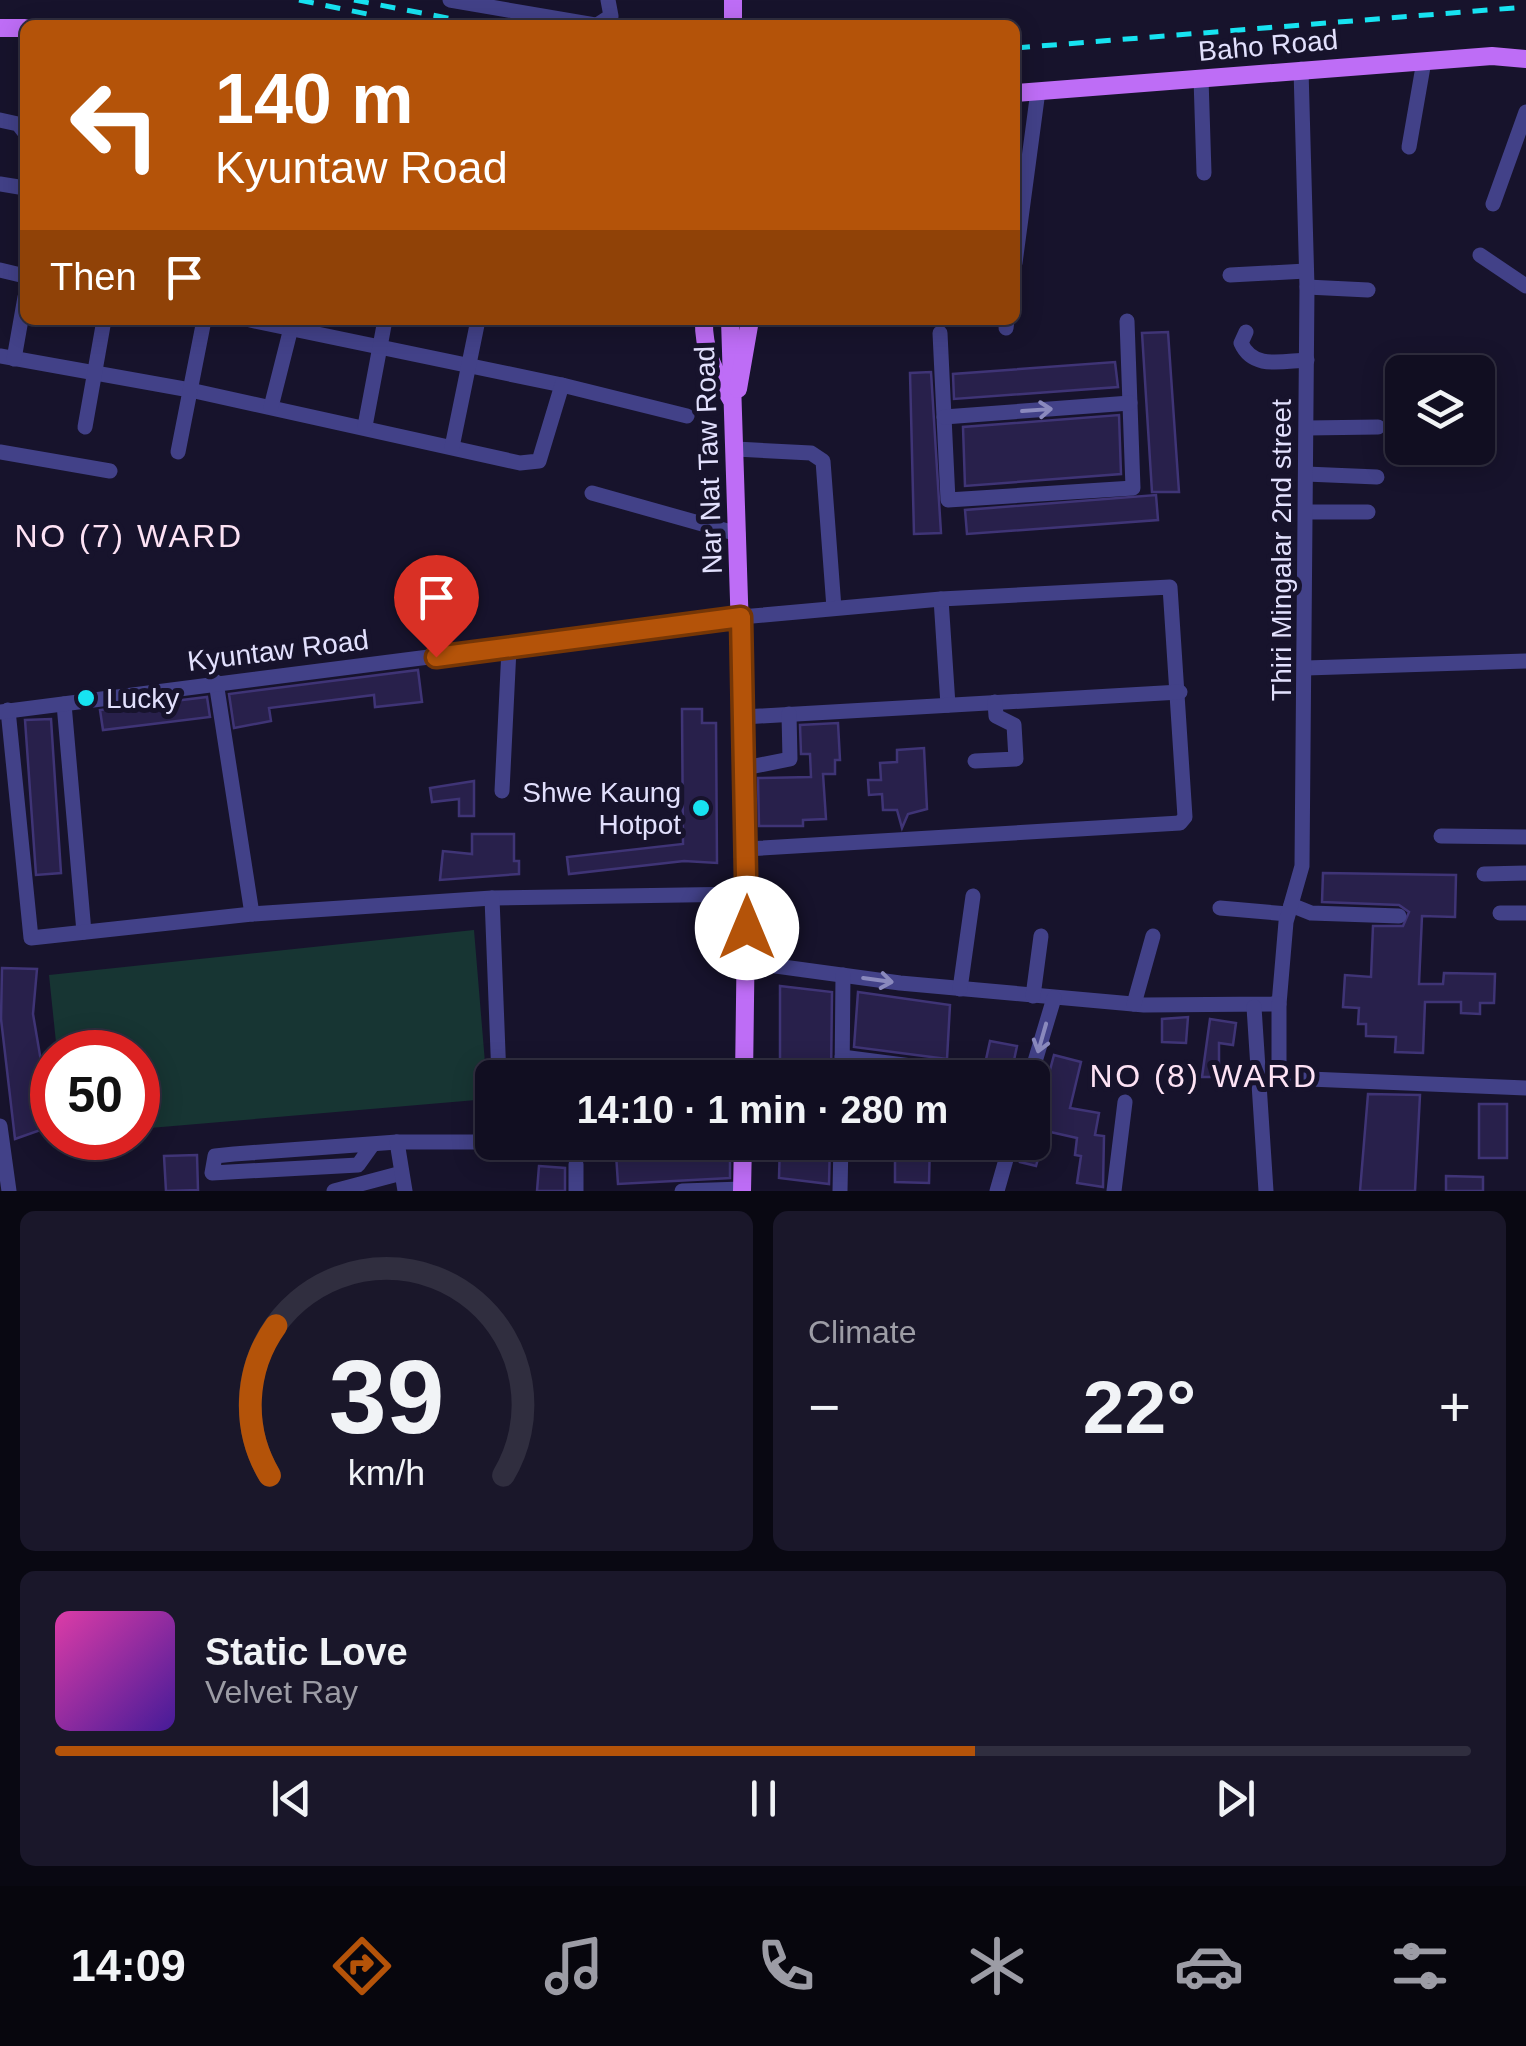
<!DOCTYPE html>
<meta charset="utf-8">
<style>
body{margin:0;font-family:Helvetica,sans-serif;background:#1a172a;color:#f1f3f6;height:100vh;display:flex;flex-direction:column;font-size:38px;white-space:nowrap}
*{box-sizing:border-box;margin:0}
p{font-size:32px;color:#9c9ca5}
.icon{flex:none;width:55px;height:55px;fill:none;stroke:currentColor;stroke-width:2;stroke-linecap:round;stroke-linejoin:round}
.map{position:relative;height:1191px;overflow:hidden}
.sheet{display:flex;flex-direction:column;gap:20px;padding:20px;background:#090812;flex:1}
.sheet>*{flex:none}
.top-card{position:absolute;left:20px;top:20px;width:1000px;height:305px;border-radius:15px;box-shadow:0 5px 25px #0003,0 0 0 2px #302e3f;background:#b45309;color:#fff;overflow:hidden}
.buttons{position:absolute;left:1385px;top:355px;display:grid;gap:20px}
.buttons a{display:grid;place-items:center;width:110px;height:110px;border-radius:15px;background:#110e21;box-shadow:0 5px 25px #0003,0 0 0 2px #302e3f;font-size:50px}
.speed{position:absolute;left:30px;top:1030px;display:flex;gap:20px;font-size:50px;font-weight:700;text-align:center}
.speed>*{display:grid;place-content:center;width:130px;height:130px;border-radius:50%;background:#110e21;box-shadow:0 5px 25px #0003,0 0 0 2px #302e3f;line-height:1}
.speed .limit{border:15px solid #d22;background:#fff;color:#111}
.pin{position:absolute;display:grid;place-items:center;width:85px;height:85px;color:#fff;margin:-102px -42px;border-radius:50% 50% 50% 0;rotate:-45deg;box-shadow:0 0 10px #0007}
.pin .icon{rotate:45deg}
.me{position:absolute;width:110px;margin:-55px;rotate:0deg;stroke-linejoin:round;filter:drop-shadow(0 0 8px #0008)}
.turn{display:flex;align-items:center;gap:35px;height:210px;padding:0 30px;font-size:45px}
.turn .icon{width:130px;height:130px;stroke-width:2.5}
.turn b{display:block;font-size:70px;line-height:85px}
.then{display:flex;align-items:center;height:95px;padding:0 30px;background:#0003;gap:20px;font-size:38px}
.big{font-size:75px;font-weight:700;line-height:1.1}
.sheet .tile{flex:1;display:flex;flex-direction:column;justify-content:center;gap:15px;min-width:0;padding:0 35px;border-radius:15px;background:#1a172a}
.sheet .dial{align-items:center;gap:0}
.dial svg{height:260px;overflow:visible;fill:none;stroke:#302e3f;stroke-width:7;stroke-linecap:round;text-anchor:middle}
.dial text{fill:#f1f3f6;stroke:none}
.song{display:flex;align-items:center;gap:30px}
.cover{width:120px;height:120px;border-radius:15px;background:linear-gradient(135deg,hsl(320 70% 55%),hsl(260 70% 35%))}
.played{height:10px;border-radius:5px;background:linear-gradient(90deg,#b45309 65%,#302e3f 65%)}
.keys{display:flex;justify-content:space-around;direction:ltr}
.heat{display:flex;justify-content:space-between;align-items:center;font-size:55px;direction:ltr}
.sheet .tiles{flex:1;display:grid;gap:20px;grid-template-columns:1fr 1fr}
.tile:last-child{grid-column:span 2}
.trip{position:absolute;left:475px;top:1060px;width:575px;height:100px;border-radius:15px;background:#110e21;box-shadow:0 5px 25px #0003,0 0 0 2px #302e3f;font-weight:700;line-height:100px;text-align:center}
.tab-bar{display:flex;height:160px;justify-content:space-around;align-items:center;background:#07060d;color:#9c9ca5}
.tab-bar .icon{width:70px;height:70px}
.tab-bar .selected{color:#b45309}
.tab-bar b{font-size:45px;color:#f1f3f6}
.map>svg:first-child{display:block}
.green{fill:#173533}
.building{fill:#28204b;stroke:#3f3476;stroke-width:2.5}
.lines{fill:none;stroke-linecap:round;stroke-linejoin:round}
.minor{stroke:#424188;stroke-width:15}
.major{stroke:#be6df6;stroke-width:18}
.rail{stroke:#17e3f1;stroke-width:5;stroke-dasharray:15 12;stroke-linecap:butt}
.oneway{stroke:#8a89bd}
.route-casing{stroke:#753606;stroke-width:25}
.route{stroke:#b45309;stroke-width:18}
.poi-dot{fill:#17e3f1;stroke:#17132c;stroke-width:4}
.labels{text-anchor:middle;stroke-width:10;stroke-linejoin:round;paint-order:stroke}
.street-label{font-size:28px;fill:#e2e0fd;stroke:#17132c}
.poi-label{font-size:28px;fill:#e2e0fd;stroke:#17132c;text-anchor:start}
.quarter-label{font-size:32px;letter-spacing:2.5px;fill:#fde2f4;stroke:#17132c}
</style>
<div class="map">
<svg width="1526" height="1191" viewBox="0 0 1526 1191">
<rect width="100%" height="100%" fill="#17132c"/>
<path class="green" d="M474,930L488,1099L138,1129V1052H57L49,975Z"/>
<g class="building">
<path d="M1168,332L1179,492H1152L1142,333Z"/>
<path d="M1115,362L1118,387L954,399L953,374Z"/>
<path d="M931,372L941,533L914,534L910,373Z"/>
<path d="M1119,415L1121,474L965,486L963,427Z"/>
<path d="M1156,495L1158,520L967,534L965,510Z"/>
<path d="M418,670L422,702L375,707L374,695L269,708L271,721L234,728L229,694Z"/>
<path d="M207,697L210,717L103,730L100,710Z"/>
<path d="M682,709H702V723H716L717,863L684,861L569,874L567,857L683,844Z"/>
<path d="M51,719L61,873L36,875L25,720Z"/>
<path d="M838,723L840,760H835V774H823L826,819L803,820V826H759L758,778L811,777L810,754H801L800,725Z"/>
<path d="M924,748L927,809L908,814L902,828L897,810H883L882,794L869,795L868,780H881L880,763L897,762V750Z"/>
<path d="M474,781V816H459V799L432,802L430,788Z"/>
<path d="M472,834H514V861H519V874L440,880L443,851L472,854Z"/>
<path d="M1323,873L1456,875L1455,917L1422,916L1419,984H1443L1444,973L1495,974L1494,1003H1480V1014L1461,1013V1002H1425L1423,1053L1395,1052L1396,1037L1366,1036V1024H1358L1359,1008L1343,1007L1345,975L1371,977L1373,926H1403L1409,912L1399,905L1322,902Z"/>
<path d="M2,968L37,969L33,1014L52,1126L15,1139L1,1019Z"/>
<path d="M780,986L832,992L831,1078H780Z"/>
<path d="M858,992L950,1005L947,1059L854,1047Z"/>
<path d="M1188,1017L1186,1043L1162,1042V1019Z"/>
<path d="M1210,1019L1236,1023L1233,1045L1219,1043V1077H1202Z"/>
<path d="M990,1041L1017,1046L1012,1070L985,1064Z"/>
<path d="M1054,1055L1081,1062L1070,1108L1099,1113L1095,1135L1104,1136L1103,1187L1077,1183L1081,1156L1075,1155L1077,1138L1046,1131L1036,1166L1020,1162L1025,1142H1032L1039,1095L1043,1096Z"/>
<path d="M1368,1094L1420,1095L1415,1191H1360Z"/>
<rect x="1479" y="1104" width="28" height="54"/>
<path d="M780,1142H830L829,1184L779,1178Z"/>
<path d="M895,1142H930L929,1183L895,1182Z"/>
<path d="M673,1150L730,1152V1178L618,1184L616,1154Z"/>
<path d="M197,1155L198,1190L166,1191L164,1156Z"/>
<path d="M539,1166L565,1168V1191H537Z"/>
<path d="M1446,1176L1483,1177V1191H1446Z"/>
</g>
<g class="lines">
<g class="minor">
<path d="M450,0L595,25"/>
<path d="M597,25L611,16L608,0"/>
<path d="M1201,78L1204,173"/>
<path d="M0,120L18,124L25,133"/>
<path d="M1409,147L1424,61"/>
<path d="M0,184L25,188"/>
<path d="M1493,204L1526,112"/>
<path d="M1480,255L1526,286"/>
<path d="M1015,263L1038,91"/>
<path d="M0,270L25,276"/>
<path d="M1230,275L1306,271"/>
<path d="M1307,287L1368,290"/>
<path d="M250,320L562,385"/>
<path d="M1006,328L1007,320"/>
<path d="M1246,332L1241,343C1253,370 1282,361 1307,360"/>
<path d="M940,333L948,500L1133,488L1127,321"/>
<path d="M0,356L190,390L520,463L539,461L562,385L687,416"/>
<path d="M14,359L25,297"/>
<path d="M271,407L293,320"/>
<path d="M944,417L1130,403"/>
<path d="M365,426L385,320"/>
<path d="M85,427L104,320"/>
<path d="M1307,428L1378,427"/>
<path d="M452,447L478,320"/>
<path d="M736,449L811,453L823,461L834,608"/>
<path d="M0,452L110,471"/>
<path d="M178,452L204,320"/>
<path d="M1306,474L1377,477"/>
<path d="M592,493L738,534"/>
<path d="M1306,512H1368"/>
<path d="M941,599L948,705"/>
<path d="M1306,668L1526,661"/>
<path d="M216,682L252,914"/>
<path d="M64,704L84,932"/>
<path d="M8,710L31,938L252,914L492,898L747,894"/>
<path d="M0,712L741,617L941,599L1170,587L1185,817L1180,823L747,849"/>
<path d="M744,717L1180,692"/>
<path d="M975,761L1016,759L1014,725L996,716L995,702"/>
<path d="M745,768L790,759L789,714"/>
<path d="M502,791L509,649"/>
<path d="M1441,836L1526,837"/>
<path d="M1484,874L1526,873"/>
<path d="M492,898L499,1078"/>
<path d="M1291,905L1311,913L1399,916"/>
<path d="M1220,908L1288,914"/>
<path d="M1500,913H1526"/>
<path d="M747,962L900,983L1144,1005L1279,1004L1286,922L1302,866L1307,287L1301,69"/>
<path d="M960,989L973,896"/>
<path d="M1033,996L1041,936"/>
<path d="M1134,1004L1153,936"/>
<path d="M1279,1004V1071L1285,1078L1526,1088"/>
<path d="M1254,1007L1266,1191"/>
<path d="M842,1057L1004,1078"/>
<path d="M842,1078L843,975"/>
<path d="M1030,1078L1054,998"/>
<path d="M0,1126L9,1191"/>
<path d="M373,1144L358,1165L212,1173L215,1156L234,1154L397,1142"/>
<path d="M334,1191L398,1174"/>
<path d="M405,1191L397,1142H498"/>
<path d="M576,1191V1164"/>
<path d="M682,1191L742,1189"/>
<path d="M840,1191L841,1142"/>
<path d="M997,1191L1011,1142"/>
<path d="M1114,1191L1125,1102"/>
</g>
<g class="major">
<path d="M733,25V0"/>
<path d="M0,28H25"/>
<path d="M1015,93L1492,56L1526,59"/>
<path d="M704,320C703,351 715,373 731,399"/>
<path d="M730,320L747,849L744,1078"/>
<path d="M738,389L750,320"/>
<path d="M742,1191L743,1142"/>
</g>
<g class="rail">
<path d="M299,0L367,14"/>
<path d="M354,0L484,25"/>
<path d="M1015,48L1526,7"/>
</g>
</g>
<defs><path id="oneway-shaft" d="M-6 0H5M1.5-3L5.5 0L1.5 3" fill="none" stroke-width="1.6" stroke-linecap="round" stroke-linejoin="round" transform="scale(2.5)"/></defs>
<g class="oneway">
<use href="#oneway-shaft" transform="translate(1037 410) rotate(-4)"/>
<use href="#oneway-shaft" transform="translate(878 980) rotate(8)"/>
<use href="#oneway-shaft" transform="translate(1042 1038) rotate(106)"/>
</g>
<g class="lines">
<g class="route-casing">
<path id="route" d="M436,657L741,617L747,928"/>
</g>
<use href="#route" class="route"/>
</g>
<g class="poi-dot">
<circle cx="86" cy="698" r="10"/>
<circle cx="701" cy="808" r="10"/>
</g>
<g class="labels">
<g class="street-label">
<text transform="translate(1268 45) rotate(-5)" y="10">Baho Road</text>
<text transform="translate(708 460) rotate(-92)" y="10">Nar Nat Taw Road</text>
<text transform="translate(1281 550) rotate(-90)" y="10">Thiri Mingalar 2nd street</text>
<text transform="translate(278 650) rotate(-7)" y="10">Kyuntaw Road</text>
</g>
<g class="poi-label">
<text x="106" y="708">Lucky</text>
<text x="681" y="802" text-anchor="end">Shwe Kaung<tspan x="681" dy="32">Hotpot</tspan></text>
</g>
<g class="quarter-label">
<text x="129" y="547">NO (7) WARD</text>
<text x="1204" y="1087">NO (8) WARD</text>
</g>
</g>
</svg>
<div class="buttons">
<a><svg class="icon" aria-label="layers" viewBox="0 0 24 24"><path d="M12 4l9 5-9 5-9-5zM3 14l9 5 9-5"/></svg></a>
</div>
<div class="speed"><div class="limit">50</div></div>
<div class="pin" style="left:436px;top:657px;background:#d93025"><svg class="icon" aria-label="arrive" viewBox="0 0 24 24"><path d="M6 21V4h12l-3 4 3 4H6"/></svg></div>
<svg class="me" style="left:747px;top:928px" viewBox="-20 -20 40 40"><circle r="19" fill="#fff"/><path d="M0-13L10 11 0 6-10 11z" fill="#b45309"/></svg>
<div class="trip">14:10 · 1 min · 280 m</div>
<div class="top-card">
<div class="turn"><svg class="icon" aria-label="left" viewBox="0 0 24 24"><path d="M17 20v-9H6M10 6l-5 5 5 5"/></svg><div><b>140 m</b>Kyuntaw Road</div></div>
<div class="then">Then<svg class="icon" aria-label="arrive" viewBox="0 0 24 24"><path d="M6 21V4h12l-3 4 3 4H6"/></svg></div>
</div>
</div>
<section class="sheet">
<div class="tiles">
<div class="tile dial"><svg viewBox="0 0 100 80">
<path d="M14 69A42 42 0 1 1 86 69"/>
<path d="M14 69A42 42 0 0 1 16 23" stroke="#b45309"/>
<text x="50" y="56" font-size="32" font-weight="700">39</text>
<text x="50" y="72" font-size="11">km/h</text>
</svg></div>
<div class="tile"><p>Climate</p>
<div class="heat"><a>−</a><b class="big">22°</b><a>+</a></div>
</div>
<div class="tile">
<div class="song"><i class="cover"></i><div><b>Static Love</b><p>Velvet Ray</p></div></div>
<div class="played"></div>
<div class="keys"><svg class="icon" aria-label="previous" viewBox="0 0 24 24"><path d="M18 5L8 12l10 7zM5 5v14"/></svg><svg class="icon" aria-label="pause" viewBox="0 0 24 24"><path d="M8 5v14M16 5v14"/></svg><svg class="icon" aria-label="next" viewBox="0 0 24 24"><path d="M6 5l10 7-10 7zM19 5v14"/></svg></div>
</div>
</div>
</section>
<nav class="tab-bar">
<b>14:09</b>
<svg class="icon selected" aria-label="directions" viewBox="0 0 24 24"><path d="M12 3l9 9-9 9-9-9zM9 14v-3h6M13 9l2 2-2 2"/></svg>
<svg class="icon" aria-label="music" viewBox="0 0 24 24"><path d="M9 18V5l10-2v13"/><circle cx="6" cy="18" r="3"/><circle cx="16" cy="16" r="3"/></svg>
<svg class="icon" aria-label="phone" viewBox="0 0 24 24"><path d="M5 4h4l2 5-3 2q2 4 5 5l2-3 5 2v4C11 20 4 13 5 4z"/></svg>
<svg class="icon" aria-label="climate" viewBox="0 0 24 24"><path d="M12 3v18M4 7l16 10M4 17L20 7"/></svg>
<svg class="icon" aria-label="car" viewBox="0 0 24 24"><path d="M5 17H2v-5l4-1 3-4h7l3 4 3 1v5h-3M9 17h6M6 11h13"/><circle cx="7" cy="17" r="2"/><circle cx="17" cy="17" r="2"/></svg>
<svg class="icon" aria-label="filters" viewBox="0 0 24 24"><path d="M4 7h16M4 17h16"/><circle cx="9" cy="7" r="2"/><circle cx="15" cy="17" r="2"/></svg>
</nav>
